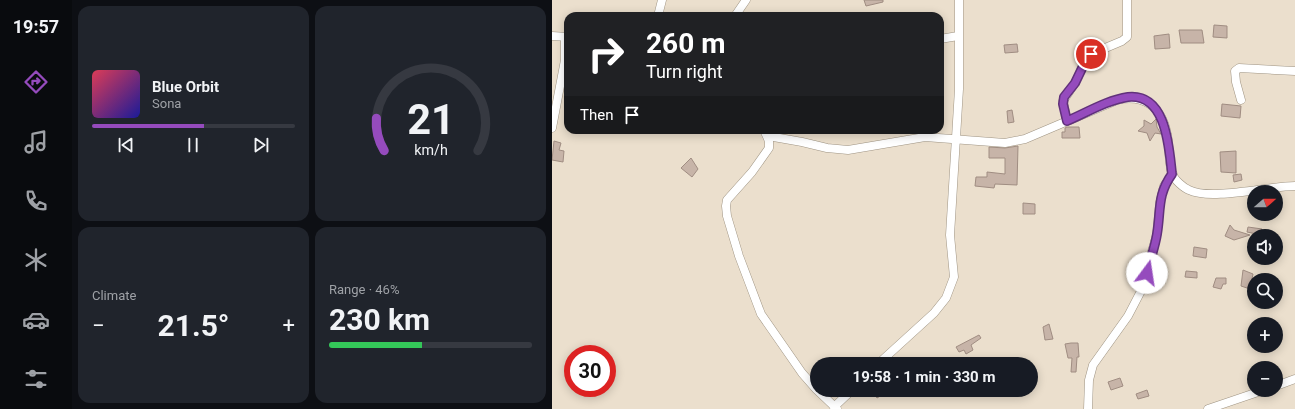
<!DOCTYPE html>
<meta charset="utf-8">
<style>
body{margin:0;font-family:Roboto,sans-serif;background:#20242c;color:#f1f3f6;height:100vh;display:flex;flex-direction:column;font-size:15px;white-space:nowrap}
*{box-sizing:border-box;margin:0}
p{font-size:13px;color:#9ea1a6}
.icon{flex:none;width:22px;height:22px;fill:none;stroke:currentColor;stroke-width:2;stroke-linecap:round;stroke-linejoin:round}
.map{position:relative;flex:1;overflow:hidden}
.panel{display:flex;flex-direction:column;gap:6px;padding:6px;background:#0d0f14;width:480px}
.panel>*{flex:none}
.top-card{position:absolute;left:12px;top:12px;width:380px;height:122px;border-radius:12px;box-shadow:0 2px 10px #0003;background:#202124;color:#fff;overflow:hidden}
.needle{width:26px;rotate:70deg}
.buttons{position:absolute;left:695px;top:185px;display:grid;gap:8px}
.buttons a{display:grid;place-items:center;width:36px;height:36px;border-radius:50%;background:#171b24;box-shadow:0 2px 10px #0003;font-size:20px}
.speed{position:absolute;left:12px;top:345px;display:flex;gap:8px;font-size:20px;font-weight:700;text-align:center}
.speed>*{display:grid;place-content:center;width:52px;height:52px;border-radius:50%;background:#171b24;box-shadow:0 2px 10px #0003;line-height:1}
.speed .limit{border:6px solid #d22;background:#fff;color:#111}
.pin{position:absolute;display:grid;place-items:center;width:34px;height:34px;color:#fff;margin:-17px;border:2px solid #fff;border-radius:50%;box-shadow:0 1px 4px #0007}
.me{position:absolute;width:44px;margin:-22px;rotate:14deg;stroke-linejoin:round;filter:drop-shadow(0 0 3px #0008)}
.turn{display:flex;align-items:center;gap:14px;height:84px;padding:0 16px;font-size:18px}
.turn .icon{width:52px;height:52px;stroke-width:2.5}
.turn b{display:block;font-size:28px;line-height:34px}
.then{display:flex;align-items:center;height:38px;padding:0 16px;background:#0003;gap:8px;font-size:15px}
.big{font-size:30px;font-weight:700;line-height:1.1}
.panel .card{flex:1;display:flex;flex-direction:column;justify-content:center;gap:6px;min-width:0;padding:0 14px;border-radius:12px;background:#20242c}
.panel .dial{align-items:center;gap:0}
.dial svg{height:104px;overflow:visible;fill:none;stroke:#363941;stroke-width:7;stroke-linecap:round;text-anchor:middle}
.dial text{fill:#f1f3f6;stroke:none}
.song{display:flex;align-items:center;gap:12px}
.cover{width:48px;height:48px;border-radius:6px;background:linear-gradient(135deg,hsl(350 70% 55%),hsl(240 70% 35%))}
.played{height:4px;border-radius:2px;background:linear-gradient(90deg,#954bbd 55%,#363941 55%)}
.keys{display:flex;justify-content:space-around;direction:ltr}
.heat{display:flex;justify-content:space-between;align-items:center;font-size:22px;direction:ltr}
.charge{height:6px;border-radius:3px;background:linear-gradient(90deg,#34c759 46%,#363941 0)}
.panel .tiles{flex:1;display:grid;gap:6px;grid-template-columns:repeat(2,1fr)}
.trip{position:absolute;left:258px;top:357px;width:228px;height:40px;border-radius:20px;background:#171b24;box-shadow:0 2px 10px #0003;font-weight:700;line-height:40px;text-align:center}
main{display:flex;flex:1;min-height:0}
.tab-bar{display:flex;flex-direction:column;width:72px;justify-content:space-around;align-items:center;background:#090b0e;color:#9ea1a6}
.tab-bar .icon{width:28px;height:28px}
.tab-bar .active{color:#954bbd}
.tab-bar b{font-size:18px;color:#f1f3f6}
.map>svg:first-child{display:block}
.building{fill:#c7b4a8;stroke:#a08d82}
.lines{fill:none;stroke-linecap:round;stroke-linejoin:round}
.street-casing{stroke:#9f9483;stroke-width:9}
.street{stroke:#fff;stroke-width:8}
.route-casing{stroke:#61317b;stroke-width:10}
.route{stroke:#954bbd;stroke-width:7}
</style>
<main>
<nav class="tab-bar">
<b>19:57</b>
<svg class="icon active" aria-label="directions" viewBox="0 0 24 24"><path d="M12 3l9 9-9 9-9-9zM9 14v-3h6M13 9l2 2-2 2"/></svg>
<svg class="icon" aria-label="music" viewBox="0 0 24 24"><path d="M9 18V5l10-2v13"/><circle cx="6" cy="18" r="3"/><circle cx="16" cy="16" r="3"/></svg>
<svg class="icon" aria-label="phone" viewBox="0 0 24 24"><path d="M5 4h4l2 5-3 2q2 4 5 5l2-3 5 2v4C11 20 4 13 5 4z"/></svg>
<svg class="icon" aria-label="climate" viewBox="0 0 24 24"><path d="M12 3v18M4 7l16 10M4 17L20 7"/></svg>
<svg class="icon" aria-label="car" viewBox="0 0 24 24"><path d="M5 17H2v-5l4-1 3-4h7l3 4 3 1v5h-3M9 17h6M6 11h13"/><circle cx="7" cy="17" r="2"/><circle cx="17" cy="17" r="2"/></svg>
<svg class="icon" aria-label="filters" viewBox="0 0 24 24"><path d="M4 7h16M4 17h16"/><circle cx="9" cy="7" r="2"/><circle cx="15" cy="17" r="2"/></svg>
</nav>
<section class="panel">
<div class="tiles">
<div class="card">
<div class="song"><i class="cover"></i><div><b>Blue Orbit</b><p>Sona</p></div></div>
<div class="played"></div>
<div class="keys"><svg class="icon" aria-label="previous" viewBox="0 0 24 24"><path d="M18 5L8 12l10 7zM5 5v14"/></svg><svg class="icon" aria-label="pause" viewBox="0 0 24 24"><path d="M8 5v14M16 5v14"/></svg><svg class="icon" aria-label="next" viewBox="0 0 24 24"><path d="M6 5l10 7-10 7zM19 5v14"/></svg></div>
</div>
<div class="card dial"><svg viewBox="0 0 100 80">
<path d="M14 69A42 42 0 1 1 86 69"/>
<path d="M14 69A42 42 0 0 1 8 44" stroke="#954bbd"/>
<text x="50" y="56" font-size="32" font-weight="700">21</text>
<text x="50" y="72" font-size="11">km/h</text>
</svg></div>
<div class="card"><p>Climate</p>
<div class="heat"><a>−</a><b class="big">21.5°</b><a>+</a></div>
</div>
<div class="card"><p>Range · 46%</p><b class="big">230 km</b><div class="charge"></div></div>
</div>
</section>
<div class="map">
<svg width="743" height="409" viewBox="0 0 743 409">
<rect width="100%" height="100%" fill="#ebdfcd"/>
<g class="building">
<path d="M312,0H331V2L314,6Z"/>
<path d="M662,25L675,26V38L661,37Z"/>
<path d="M627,30H650L652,43H629Z"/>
<path d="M617,34L618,48L603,49L602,36Z"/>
<path d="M465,44L466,52L453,53L452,45Z"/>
<path d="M670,104L689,106L688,118L669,116Z"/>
<path d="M460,110L462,122L456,123L455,111Z"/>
<path d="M604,119L605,127L609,134L603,133L598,141L595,133L586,131L592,126V120L599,124Z"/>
<path d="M515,127H527L528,138H510V132H513V128Z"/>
<path d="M2,141L9,143L7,150L12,151L11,162L0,160Z"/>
<path d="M466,146L465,185L443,184L442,188L423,186L424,177H435V172L453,174V158H437V147L453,148Z"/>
<path d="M684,151V173L669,172L668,152Z"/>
<path d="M139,158L146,169L140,177L129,168Z"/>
<path d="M689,174L690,180L682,182L681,175Z"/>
<path d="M471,203L483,204V214H471Z"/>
<path d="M678,225L682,230L698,235L682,240L673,236Z"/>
<path d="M696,227L710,229L709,235L695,232Z"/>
<path d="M642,247L655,249L654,258L641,256Z"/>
<path d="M691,270L701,274L698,289L689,286Z"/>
<path d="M634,271L645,272V278L633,277Z"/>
<path d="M664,278H674V284H671L669,289L661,287Z"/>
<path d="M497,324L501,339L493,340L491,327Z"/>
<path d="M427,335L429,338L419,345L421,350L414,354L412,350L407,352L404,347Z"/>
<path d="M519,343H526L527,357H525L524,372H519L520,358H516L513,344Z"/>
<path d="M568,378L571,386L559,390L556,382Z"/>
<path d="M320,390H338L325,398Z"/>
<path d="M595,390L597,396L586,399L584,394Z"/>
</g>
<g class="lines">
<g class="street-casing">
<g id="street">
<path d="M106,16L110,0"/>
<path d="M183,16L194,0"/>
<path d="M0,36L16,37"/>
<path d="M388,39L406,36"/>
<path d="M689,100L684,82L683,71L687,68L743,71"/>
<path d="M515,121L511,101L523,83L534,60L539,54L570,41L575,37V0"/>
<path d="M0,128L13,60V37"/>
<path d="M212,130L217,141V148L200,172L175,200L174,206L175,216L187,256L209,314L250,373L264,389L285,409"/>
<path d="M216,136L250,142L275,148L296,150L373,137L453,143L473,139L565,100C592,94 610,107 615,134C618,147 616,161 620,173C622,180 632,188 637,190C659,201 717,186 743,186"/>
<path d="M326,364L382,313L394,298L402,277L398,235L407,89V0"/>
<path d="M724,386L743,379"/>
<path d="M282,407L300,390"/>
<path d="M536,409L537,380L541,365L576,316L588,293L605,234L608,202L612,186L621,174"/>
<path d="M656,409L712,390"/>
</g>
</g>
<use href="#street" class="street"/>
</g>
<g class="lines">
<g class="route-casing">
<path id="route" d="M539,54L534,60L523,83L512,97L511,104L515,121C534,113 555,100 576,97C615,93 617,149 620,174C605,195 609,210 605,234C603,247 598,260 595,273"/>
</g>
<use href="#route" class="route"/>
</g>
</svg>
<div class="buttons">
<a><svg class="needle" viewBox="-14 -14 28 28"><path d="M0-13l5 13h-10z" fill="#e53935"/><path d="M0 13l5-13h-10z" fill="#9ea1a6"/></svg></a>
<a><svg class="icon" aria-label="sound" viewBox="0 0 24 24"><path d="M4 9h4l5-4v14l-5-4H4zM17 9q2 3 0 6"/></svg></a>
<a><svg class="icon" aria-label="search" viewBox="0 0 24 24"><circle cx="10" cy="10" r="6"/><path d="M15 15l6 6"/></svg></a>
<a>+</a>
<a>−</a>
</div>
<div class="speed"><div class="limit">30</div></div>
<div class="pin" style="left:539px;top:54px;background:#d93025"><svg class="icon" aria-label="arrive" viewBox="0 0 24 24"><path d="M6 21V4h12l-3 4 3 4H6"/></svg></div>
<svg class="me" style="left:595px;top:273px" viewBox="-20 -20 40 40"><circle r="19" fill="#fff"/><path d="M0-13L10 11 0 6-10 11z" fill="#954bbd"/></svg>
<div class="trip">19:58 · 1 min · 330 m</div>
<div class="top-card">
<div class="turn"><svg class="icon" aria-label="right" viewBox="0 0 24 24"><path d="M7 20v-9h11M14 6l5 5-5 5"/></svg><div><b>260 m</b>Turn right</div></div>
<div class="then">Then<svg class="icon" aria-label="arrive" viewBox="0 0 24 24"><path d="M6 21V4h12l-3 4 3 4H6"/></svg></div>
</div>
</div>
</main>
